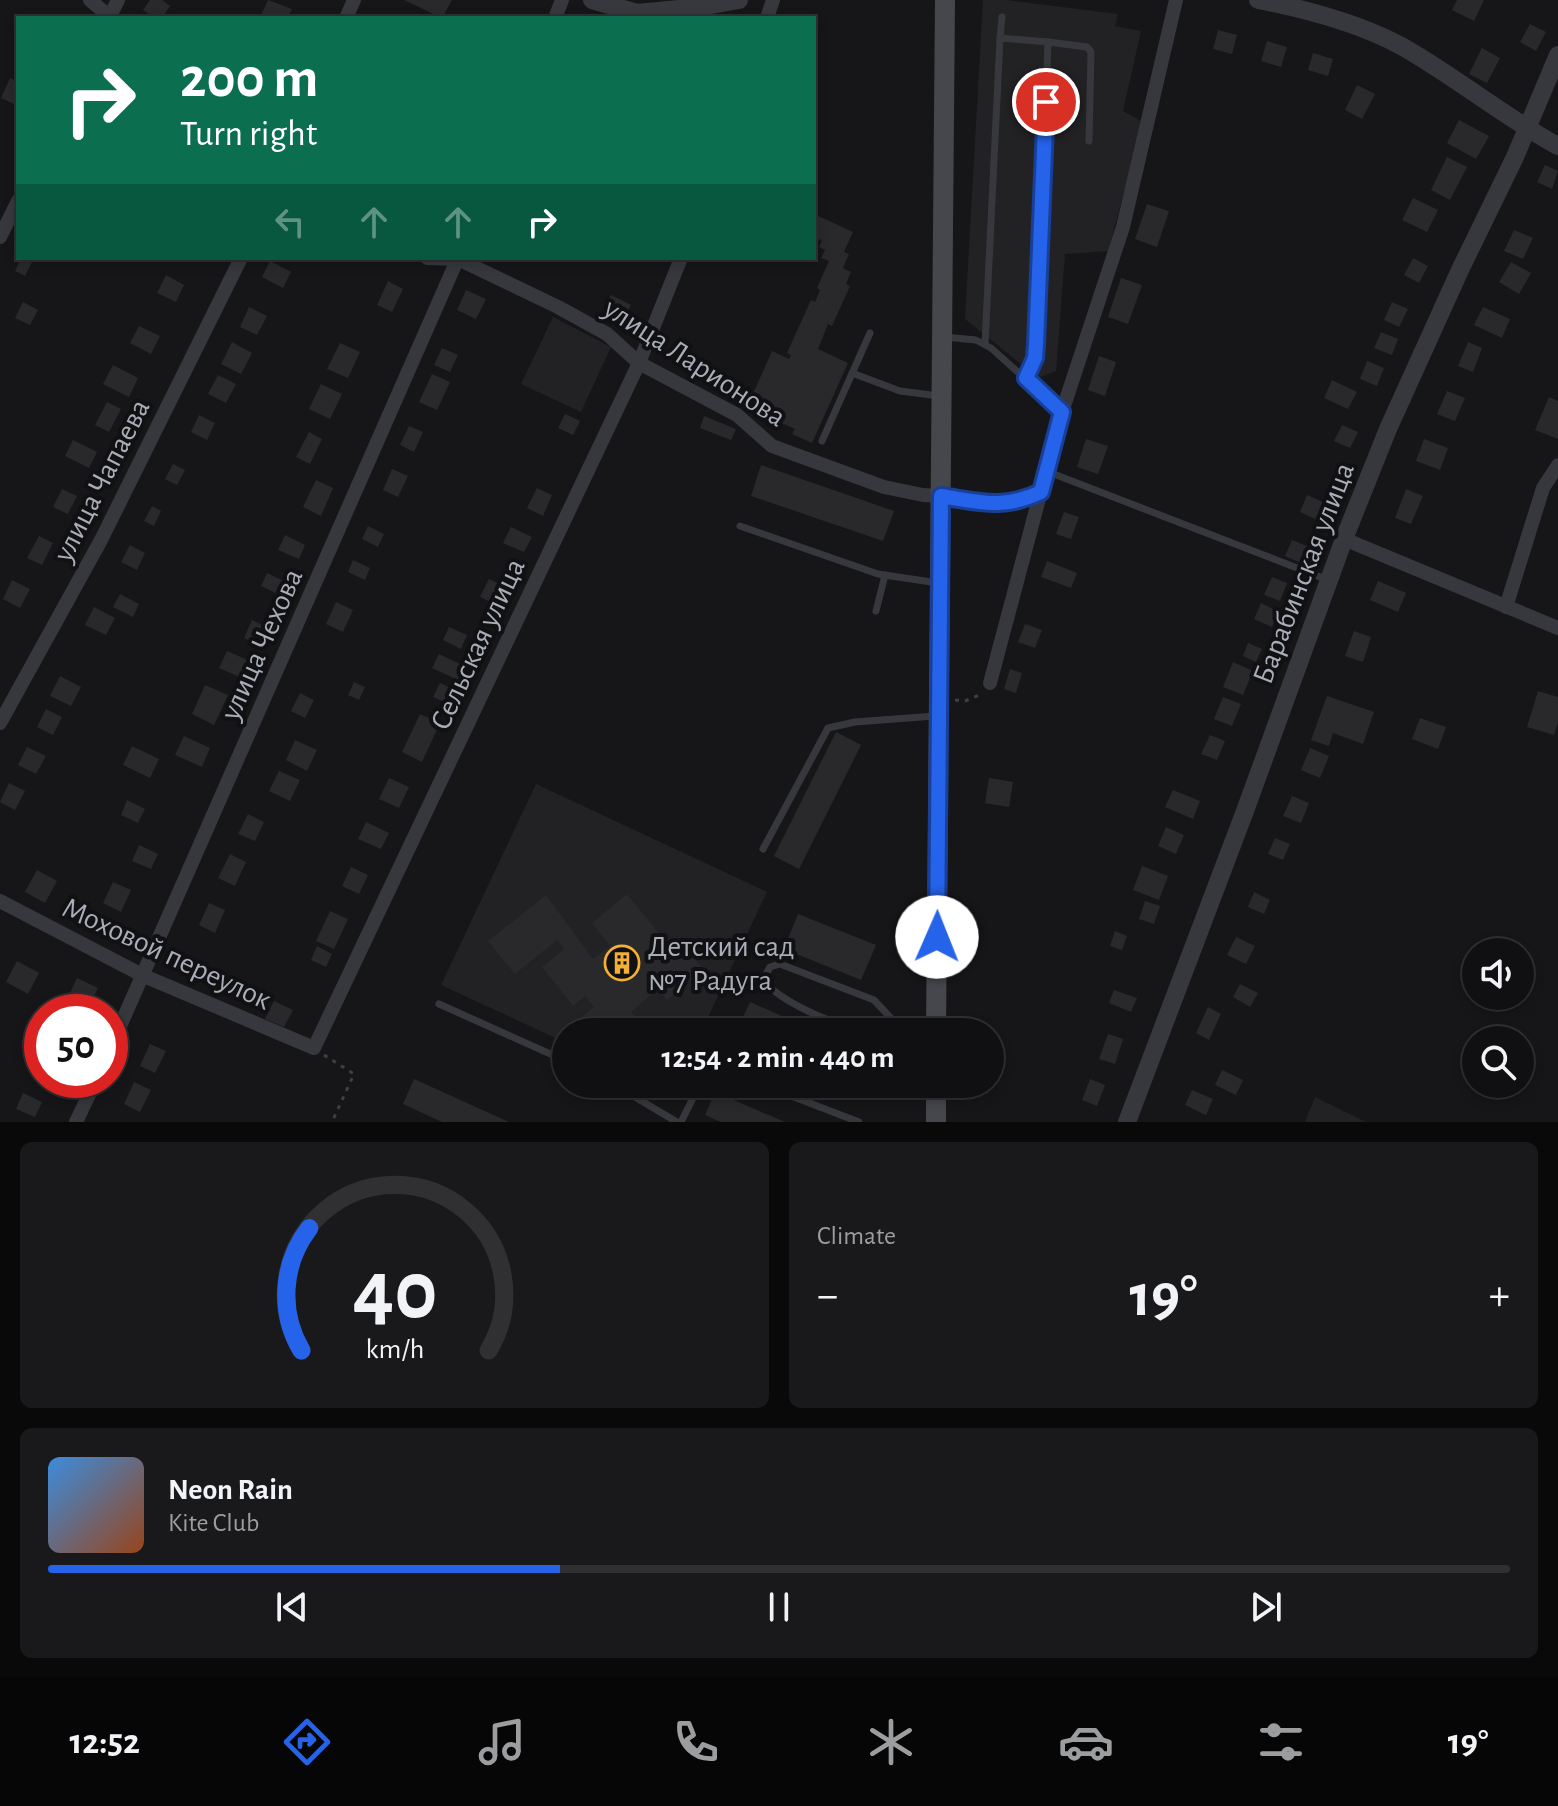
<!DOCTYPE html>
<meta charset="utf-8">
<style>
body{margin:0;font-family:"Alegreya Sans",sans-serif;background:#19191b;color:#f1f3f6;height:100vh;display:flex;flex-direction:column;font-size:30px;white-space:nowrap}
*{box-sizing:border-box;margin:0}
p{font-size:26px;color:#9c9d9f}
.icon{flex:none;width:44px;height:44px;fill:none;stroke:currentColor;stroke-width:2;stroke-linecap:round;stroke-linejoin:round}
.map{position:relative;height:1122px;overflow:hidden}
.sheet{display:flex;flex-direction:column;gap:20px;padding:20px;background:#09090a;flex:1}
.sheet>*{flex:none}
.guide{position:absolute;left:16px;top:16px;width:800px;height:244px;border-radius:0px;box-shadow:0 4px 12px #0003,0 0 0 2px #303032;background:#0b6e4f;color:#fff;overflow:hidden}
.controls{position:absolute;left:1462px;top:938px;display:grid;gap:16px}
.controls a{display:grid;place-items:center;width:72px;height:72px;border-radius:50%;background:#101012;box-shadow:0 4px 12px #0003,0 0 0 2px #303032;font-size:40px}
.speed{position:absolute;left:24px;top:994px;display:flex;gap:16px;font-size:40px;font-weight:700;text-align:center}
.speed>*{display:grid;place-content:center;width:104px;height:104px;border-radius:50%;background:#101012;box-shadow:0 4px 12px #0003,0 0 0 2px #303032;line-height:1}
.speed .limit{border:12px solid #d22;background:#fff;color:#111}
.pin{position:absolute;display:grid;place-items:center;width:68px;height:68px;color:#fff;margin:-34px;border:4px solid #fff;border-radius:50%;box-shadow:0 2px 8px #0007}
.me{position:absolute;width:88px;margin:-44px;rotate:1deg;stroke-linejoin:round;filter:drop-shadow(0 0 6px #0008)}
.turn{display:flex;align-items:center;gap:28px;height:168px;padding:0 32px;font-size:36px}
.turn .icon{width:104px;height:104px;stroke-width:2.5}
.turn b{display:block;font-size:56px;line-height:68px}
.lanes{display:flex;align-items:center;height:76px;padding:0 32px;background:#0003;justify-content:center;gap:40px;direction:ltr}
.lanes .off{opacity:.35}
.big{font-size:60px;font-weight:700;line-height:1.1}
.sheet .tile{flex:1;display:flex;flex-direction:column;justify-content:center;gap:12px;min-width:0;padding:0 28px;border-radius:12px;background:#19191b}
.sheet .dial{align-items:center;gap:0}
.dial svg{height:208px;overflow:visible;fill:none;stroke:#303032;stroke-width:7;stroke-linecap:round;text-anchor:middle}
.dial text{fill:#f1f3f6;stroke:none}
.song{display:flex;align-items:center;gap:24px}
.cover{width:96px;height:96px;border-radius:12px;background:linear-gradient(135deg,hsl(210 70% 55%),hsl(20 70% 35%))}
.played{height:8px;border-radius:4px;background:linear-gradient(90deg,#2563eb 35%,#303032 35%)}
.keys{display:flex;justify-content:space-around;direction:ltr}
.heat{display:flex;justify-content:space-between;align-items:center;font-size:44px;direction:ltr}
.sheet .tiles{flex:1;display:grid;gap:20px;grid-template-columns:1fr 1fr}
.tile:last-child{grid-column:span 2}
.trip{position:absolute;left:552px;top:1018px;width:452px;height:80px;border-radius:40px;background:#101012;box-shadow:0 4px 12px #0003,0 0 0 2px #303032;font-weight:700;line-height:80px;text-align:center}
.tab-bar{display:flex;height:128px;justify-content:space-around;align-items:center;background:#060607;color:#9c9d9f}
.tab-bar .icon{width:56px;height:56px}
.tab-bar .on{color:#2563eb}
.tab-bar b{font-size:36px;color:#f1f3f6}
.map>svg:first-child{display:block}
.built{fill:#222225}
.building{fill:#29292c}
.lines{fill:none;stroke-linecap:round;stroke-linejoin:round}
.path{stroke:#3d3f44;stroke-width:3;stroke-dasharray:4 6;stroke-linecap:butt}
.service{stroke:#37383d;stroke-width:7}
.minor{stroke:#37383d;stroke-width:14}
.tertiary{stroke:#37383d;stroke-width:18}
.secondary{stroke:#45474d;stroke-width:20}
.route-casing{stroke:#184099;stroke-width:20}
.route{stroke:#2563eb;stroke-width:14}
.labels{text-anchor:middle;stroke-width:8;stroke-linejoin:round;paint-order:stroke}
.street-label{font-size:30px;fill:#a8adb8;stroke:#111113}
.poi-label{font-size:30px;fill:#a8adb8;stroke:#111113;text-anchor:start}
</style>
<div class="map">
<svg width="1558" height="1122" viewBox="0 0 1558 1122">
<rect width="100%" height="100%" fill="#161618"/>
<g class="built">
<path d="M983,0H1007L1118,14L1115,26L1141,31L1123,111L1143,122L1108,251L1065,254L1056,371L1038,378L965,319Z"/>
<path d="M553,317L611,347L581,412L521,384Z"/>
<path d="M536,784L767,892L701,1032H566V1043L441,985Z"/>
<path d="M1315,1097L1366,1122H1305Z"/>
</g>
<g class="building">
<path d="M150,0H162L170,6L162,18H155L143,10Z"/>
<path d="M268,0L292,9L287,18H268L261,15Z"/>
<path d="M404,0H452L442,18Z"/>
<path d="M1457,0H1484L1474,21L1452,10Z"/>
<path d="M1530,24L1546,32L1536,51L1520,42Z"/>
<path d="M1218,30L1237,35L1232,54L1213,49Z"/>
<path d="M1267,41L1287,47L1281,67L1261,61Z"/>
<path d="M1482,48L1500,58L1487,83L1469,74Z"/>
<path d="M1313,53L1333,59L1328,76L1308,70Z"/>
<path d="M10,78L18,82V106L1,98Z"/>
<path d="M1357,85L1375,94L1362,119L1345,110Z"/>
<path d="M1459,120L1489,136L1476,159L1447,143Z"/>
<path d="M1447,157L1467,167L1450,200L1431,190Z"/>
<path d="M1545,165L1558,171L1552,189L1537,182Z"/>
<path d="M1413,198L1438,210L1427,232L1402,220Z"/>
<path d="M1147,204L1169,211L1157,247L1135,239Z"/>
<path d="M814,214L853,232L844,252L849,254L843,268L851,272L846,284L850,286L832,326L828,324L818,349L848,363L812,443L792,434L795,429L747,407L772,351L789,359L791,355L787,353L811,300L815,302L820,290L817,288L829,261L821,258L825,250L819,247L822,241L819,239L817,244L814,242Z"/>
<path d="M1514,230L1533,238L1523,259L1504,251Z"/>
<path d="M21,258L33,260L25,276L15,271Z"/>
<path d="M1413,258L1428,266L1419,283L1404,275Z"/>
<path d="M270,261L291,272L283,288L262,277Z"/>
<path d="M1511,262L1531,273L1519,294L1499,282Z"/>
<path d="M166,275L184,285L176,302L157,293Z"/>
<path d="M1121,278L1142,285L1128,324L1108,317Z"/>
<path d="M388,281L403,289L392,312L377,305Z"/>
<path d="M466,290L486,299L476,319L457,310Z"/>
<path d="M611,295L631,305L623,321L603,312Z"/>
<path d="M23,302L38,310L30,325L15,318Z"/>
<path d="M1392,302L1408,309L1399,327L1384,320Z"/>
<path d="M249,307L267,316L257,335L240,327Z"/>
<path d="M1483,307L1510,319L1502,338L1474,325Z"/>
<path d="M139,326L160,336L151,354L130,343Z"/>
<path d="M1381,332L1398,339L1392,355L1374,348Z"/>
<path d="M232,342L252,353L241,374L221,364Z"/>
<path d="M1468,342L1482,348L1473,372L1458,366Z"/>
<path d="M340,343L360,352L348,378L327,369Z"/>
<path d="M442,348L458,355L450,372L434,365Z"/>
<path d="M1099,356L1116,362L1105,396L1088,390Z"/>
<path d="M1367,361L1384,368L1377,386L1360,379Z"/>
<path d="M113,365L138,378L129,397L103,384Z"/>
<path d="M432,374L450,382L437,410L419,402Z"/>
<path d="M218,375L236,384L226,403L208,394Z"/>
<path d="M1332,380L1357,392L1348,409L1324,398Z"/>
<path d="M321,384L342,394L330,419L309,409Z"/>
<path d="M1447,391L1465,398L1455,421L1437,414Z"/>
<path d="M1549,397L1558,401V439L1535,430Z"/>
<path d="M107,402L121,409L109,432L95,425Z"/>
<path d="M565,414L580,421L573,435L558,428Z"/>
<path d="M199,415L215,423L207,440L191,432Z"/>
<path d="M704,416L736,429L731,440L700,428Z"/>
<path d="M1342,425L1358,432L1350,448L1334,441Z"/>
<path d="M409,426L423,432L414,452L400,445Z"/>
<path d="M309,432L322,439L310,464L296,457Z"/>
<path d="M1086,439L1108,446L1098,474L1077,467Z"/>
<path d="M1424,439L1448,448L1440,470L1416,461Z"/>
<path d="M73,440L97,452L89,468L65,456Z"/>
<path d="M173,464L185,470L177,485L165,479Z"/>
<path d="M761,465L894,511L883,541L751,496Z"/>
<path d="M392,469L408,476L398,497L383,490Z"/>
<path d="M316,480L333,488L321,516L303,507Z"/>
<path d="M537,488L552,495L543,516L527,508Z"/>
<path d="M62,489L77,496L68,514L53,507Z"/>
<path d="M1406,489L1423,496L1411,524L1395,518Z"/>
<path d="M1307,495L1325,503L1317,520L1300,512Z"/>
<path d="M152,506L161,511L154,526L144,521Z"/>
<path d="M1064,512L1079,517L1071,539L1056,534Z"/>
<path d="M368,526L384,534L378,547L362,539Z"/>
<path d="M511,527L532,537L524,552L503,543Z"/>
<path d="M285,535L305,545L299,559L278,550Z"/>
<path d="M39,536L53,543L42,565L27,558Z"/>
<path d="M1292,540L1309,547L1301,563L1285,556Z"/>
<path d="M130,545L145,553L137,570L121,562Z"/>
<path d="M353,560L370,568L365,580L348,572Z"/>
<path d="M1047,561L1077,573L1071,588L1041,577Z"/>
<path d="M267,573L288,583L282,596L261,586Z"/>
<path d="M1272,577L1287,583L1280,601L1264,595Z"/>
<path d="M489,579L506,587L497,605L480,597Z"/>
<path d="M12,580L30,589L20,608L3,599Z"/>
<path d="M1378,581L1406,593L1398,612L1370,600Z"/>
<path d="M120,594L139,604L133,617L113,607Z"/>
<path d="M336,602L353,610L343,632L326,624Z"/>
<path d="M1261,603L1279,612L1272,627L1254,619Z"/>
<path d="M94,607L115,618L106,635L85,625Z"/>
<path d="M252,620L267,627L258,645L244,638Z"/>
<path d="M1025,624L1042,630L1035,648L1018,642Z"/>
<path d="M449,627L467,635L461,649L443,640Z"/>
<path d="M1354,631L1371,637L1363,662L1345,656Z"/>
<path d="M1248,643L1262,649L1256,662L1243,656Z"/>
<path d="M227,651L250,661L242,678L219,668Z"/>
<path d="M439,654L464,666L458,680L432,668Z"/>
<path d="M1233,662L1253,671L1243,695L1223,687Z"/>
<path d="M1010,669L1022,673L1016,693L1004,689Z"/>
<path d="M60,676L81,687L71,706L50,696Z"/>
<path d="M354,682L365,687L359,700L348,695Z"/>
<path d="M440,683L453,689L446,703L433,697Z"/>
<path d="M205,685L228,695L214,725L192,714Z"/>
<path d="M1538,691L1558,697V722L1554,735L1527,727Z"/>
<path d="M300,693L314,700L305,718L291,711Z"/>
<path d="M1327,696L1374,712L1363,744L1333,733L1329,746L1311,740Z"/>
<path d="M1223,697L1241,704L1232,726L1214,719Z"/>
<path d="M46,709L62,717L53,735L37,727Z"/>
<path d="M420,714L440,723L422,762L402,752Z"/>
<path d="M1420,718L1446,727L1438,749L1412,739Z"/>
<path d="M836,732L861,745L799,869L774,856Z"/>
<path d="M1210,735L1225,741L1217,760L1201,754Z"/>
<path d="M184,736L210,748L202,767L175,755Z"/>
<path d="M295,740L317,750L307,771L286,760Z"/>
<path d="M132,746L159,759L150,778L123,765Z"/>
<path d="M27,747L46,756L36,774L18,765Z"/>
<path d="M1310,748L1329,756L1320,778L1301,770Z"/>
<path d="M279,771L300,780L290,801L269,791Z"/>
<path d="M389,778L409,787L399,808L379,799Z"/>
<path d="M989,778L1013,782L1009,807L985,803Z"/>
<path d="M9,783L25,791L15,810L0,802Z"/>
<path d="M1173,790L1200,801L1193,819L1165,807Z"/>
<path d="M1292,796L1309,803L1301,823L1283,816Z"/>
<path d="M127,800L145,809L138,823L121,815Z"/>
<path d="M248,814L264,822L255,841L238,834Z"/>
<path d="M366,822L389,833L381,849L358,839Z"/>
<path d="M1166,827L1184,835L1176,854L1158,846Z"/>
<path d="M1275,838L1290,844L1283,860L1268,854Z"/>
<path d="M139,845L158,854L151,869L132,861Z"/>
<path d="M230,854L246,862L235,886L218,878Z"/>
<path d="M1142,866L1168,876L1159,900L1133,890Z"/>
<path d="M351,867L368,875L359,894L342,886Z"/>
<path d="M37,870L57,881L45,903L25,892Z"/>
<path d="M113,882L131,890L121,912L103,903Z"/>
<path d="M1254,892L1270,900L1264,914L1248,907Z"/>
<path d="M627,894L662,937L651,946L657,954L677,938L704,970L667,1000L658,989L631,1012L639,1022L627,1032H588L578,1020L594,1007L585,996L573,1006L542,967L564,949L557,940L515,974L488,941L546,895L593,959L610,946L592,923Z"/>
<path d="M1145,901L1160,906L1154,924L1139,919Z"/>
<path d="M209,903L225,910L215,933L199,925Z"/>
<path d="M330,911L348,919L334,949L316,941Z"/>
<path d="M798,914L876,945L861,980L784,949Z"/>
<path d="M1115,931L1127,936L1122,950L1110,946Z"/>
<path d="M1236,937L1255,946L1246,964L1227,955Z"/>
<path d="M317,946L332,954L326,967L311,960Z"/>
<path d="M17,961L39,973L28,994L6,982Z"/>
<path d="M77,978L98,988L90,1005L69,995Z"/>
<path d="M1240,984L1258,993L1250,1007L1233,997Z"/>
<path d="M1114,990L1137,998L1131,1012L1109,1003Z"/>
<path d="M274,1001L293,1010L284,1027L265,1019Z"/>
<path d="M750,1002L818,1032H736Z"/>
<path d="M1208,1007L1221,1014L1209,1040L1196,1033Z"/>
<path d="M1108,1034L1123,1039L1115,1064L1099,1059Z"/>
<path d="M150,1044L166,1051L155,1073L140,1066Z"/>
<path d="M1222,1070L1243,1080L1236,1095L1215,1085Z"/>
<path d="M414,1079L509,1122H442L403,1104Z"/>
<path d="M1090,1079L1105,1085L1097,1106L1082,1100Z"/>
<path d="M134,1082L151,1090L140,1112L124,1104Z"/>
<path d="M1192,1090L1213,1099L1206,1115L1185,1105Z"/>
<path d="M715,1092L785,1122H721L705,1115Z"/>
<path d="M23,1093L42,1102L35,1117L16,1109Z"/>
</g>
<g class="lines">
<g class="path">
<path d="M955,700L965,701L982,694"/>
<path d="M324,1055L354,1074L332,1122"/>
</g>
<g class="service">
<path d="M1000,38L1002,17"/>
<path d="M1048,42L1087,47L1091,52L1089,141"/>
<path d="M944,337L976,340L991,348L1061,411"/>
<path d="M985,344L1000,38L1048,42L1036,345L1035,358L1026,378"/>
<path d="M852,373L900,391L939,396"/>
<path d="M822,441L870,333"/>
<path d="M1046,471L1328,580"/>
<path d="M942,496C980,502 1002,510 1039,493"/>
<path d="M740,526L878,574L938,583"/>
<path d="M876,611L885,575"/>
<path d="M763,849L828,728L855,722L935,716"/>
<path d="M439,1004L566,1061"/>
<path d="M880,1032C868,1030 855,1028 843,1025C823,1019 771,997 764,978L770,967L780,964L874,1000L902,1030"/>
<path d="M891,1032L902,1030L909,1032"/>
<path d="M613,1084L677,1122"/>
<path d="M760,1084L859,1122"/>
<path d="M681,1122L700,1084"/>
</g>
<g class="minor">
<path d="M90,0L111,18"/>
<path d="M109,18L118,0"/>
<path d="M346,18L354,0"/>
<path d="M555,18L562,0"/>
<path d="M767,18L773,0"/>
<path d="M0,237L18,201"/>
<path d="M427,258L458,259L558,307L607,334L639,363L737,415L772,446L884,487L923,495L941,496"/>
<path d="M1344,539L1558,628"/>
<path d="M1506,607L1543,488L1558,465"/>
<path d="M990,683L1062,412L1123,227L1176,0"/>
<path d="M0,723L101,540L241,258"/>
<path d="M0,901L144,976L314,1048L639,363L681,258"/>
<path d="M110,1049L458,258"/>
<path d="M76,1122L96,1080"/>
</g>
<g class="tertiary">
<path d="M592,0L637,13L700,7L739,0"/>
<path d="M1258,0C1305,9 1361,24 1403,47C1456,77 1504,117 1558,146"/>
<path d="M1127,1122L1245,811L1344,539L1388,429L1460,270L1515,157L1558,55"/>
</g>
<g class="secondary">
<path d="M936,1032L945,0"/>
<path d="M936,1122V1084"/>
</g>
</g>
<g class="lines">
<g class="route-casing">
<path id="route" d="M937,937L941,496C981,502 1002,510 1041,492L1062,412L1026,378L1035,358L1036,345L1046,102"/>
</g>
<use href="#route" class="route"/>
</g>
<defs>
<g id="building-ring" transform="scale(1.8)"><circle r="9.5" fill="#111113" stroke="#f2b134" stroke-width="1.5"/><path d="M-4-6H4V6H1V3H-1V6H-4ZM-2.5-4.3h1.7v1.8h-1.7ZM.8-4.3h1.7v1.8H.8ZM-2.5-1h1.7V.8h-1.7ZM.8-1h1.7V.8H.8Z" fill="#f2b134"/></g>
</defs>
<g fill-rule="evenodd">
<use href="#building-ring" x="622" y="963"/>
</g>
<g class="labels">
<g class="street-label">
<text transform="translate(695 362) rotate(33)" y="10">улица Ларионова</text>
<text transform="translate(101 480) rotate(-63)" y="10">улица Чапаева</text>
<text transform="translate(1303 573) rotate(-69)" y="10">Барабинская улица</text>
<text transform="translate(261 644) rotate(-66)" y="10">улица Чехова</text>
<text transform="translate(477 644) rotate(-65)" y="10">Сельская улица</text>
<text transform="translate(167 953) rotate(25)" y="10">Моховой переулок</text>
</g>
<g class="poi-label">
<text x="648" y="956">Детский сад<tspan x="648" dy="34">№7 Радуга</tspan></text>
</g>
</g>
</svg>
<div class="controls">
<a><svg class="icon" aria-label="sound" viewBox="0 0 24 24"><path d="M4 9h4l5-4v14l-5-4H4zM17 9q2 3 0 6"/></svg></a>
<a><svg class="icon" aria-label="search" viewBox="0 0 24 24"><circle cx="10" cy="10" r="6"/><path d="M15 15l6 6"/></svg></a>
</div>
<div class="speed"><div class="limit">50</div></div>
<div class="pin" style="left:1046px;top:102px;background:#d93025"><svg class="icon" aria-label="arrive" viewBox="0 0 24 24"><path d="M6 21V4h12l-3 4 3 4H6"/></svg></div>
<svg class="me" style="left:937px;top:937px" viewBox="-20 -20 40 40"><circle r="19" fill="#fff"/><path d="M0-13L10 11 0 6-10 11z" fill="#2563eb"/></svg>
<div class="trip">12:54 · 2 min · 440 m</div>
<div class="guide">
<div class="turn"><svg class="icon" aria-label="right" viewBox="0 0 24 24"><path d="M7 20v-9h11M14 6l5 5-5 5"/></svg><div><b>200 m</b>Turn right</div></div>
<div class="lanes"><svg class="icon off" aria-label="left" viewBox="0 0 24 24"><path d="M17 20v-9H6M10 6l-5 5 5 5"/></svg><svg class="icon off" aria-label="ahead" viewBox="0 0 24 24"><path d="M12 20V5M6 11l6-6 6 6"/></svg><svg class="icon off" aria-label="ahead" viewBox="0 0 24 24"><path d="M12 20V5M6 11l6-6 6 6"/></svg><svg class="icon" aria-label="right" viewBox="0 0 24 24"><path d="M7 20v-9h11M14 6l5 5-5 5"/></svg></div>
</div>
</div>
<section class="sheet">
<div class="tiles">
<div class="tile dial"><svg viewBox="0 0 100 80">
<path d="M14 69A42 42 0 1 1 86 69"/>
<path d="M14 69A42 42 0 0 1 17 22" stroke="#2563eb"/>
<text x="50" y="56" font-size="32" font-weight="700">40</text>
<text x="50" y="72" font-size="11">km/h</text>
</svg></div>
<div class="tile"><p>Climate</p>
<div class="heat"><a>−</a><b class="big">19°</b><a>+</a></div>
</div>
<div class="tile">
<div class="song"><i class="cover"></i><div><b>Neon Rain</b><p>Kite Club</p></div></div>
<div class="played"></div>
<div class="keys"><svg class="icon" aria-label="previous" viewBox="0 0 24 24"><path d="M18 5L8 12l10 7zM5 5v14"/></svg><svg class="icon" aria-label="pause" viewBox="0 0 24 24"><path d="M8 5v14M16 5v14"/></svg><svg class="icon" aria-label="next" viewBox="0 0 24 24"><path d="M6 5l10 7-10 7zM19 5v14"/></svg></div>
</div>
</div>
</section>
<nav class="tab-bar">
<b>12:52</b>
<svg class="icon on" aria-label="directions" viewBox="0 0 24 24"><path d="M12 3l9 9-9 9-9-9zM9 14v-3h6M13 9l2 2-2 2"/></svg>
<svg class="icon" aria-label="music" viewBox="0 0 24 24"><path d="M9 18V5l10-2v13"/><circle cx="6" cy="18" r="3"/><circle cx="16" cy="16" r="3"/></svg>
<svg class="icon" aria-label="phone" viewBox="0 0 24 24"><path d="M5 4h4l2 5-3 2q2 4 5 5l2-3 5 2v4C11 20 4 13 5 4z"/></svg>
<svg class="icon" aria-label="climate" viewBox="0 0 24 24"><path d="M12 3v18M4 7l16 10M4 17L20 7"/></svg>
<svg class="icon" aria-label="car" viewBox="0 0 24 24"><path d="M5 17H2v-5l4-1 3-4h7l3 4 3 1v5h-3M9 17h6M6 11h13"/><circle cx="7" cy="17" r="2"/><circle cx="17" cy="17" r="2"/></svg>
<svg class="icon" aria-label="filters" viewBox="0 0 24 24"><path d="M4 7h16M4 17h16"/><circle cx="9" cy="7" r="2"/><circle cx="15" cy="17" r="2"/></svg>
<b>19°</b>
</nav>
